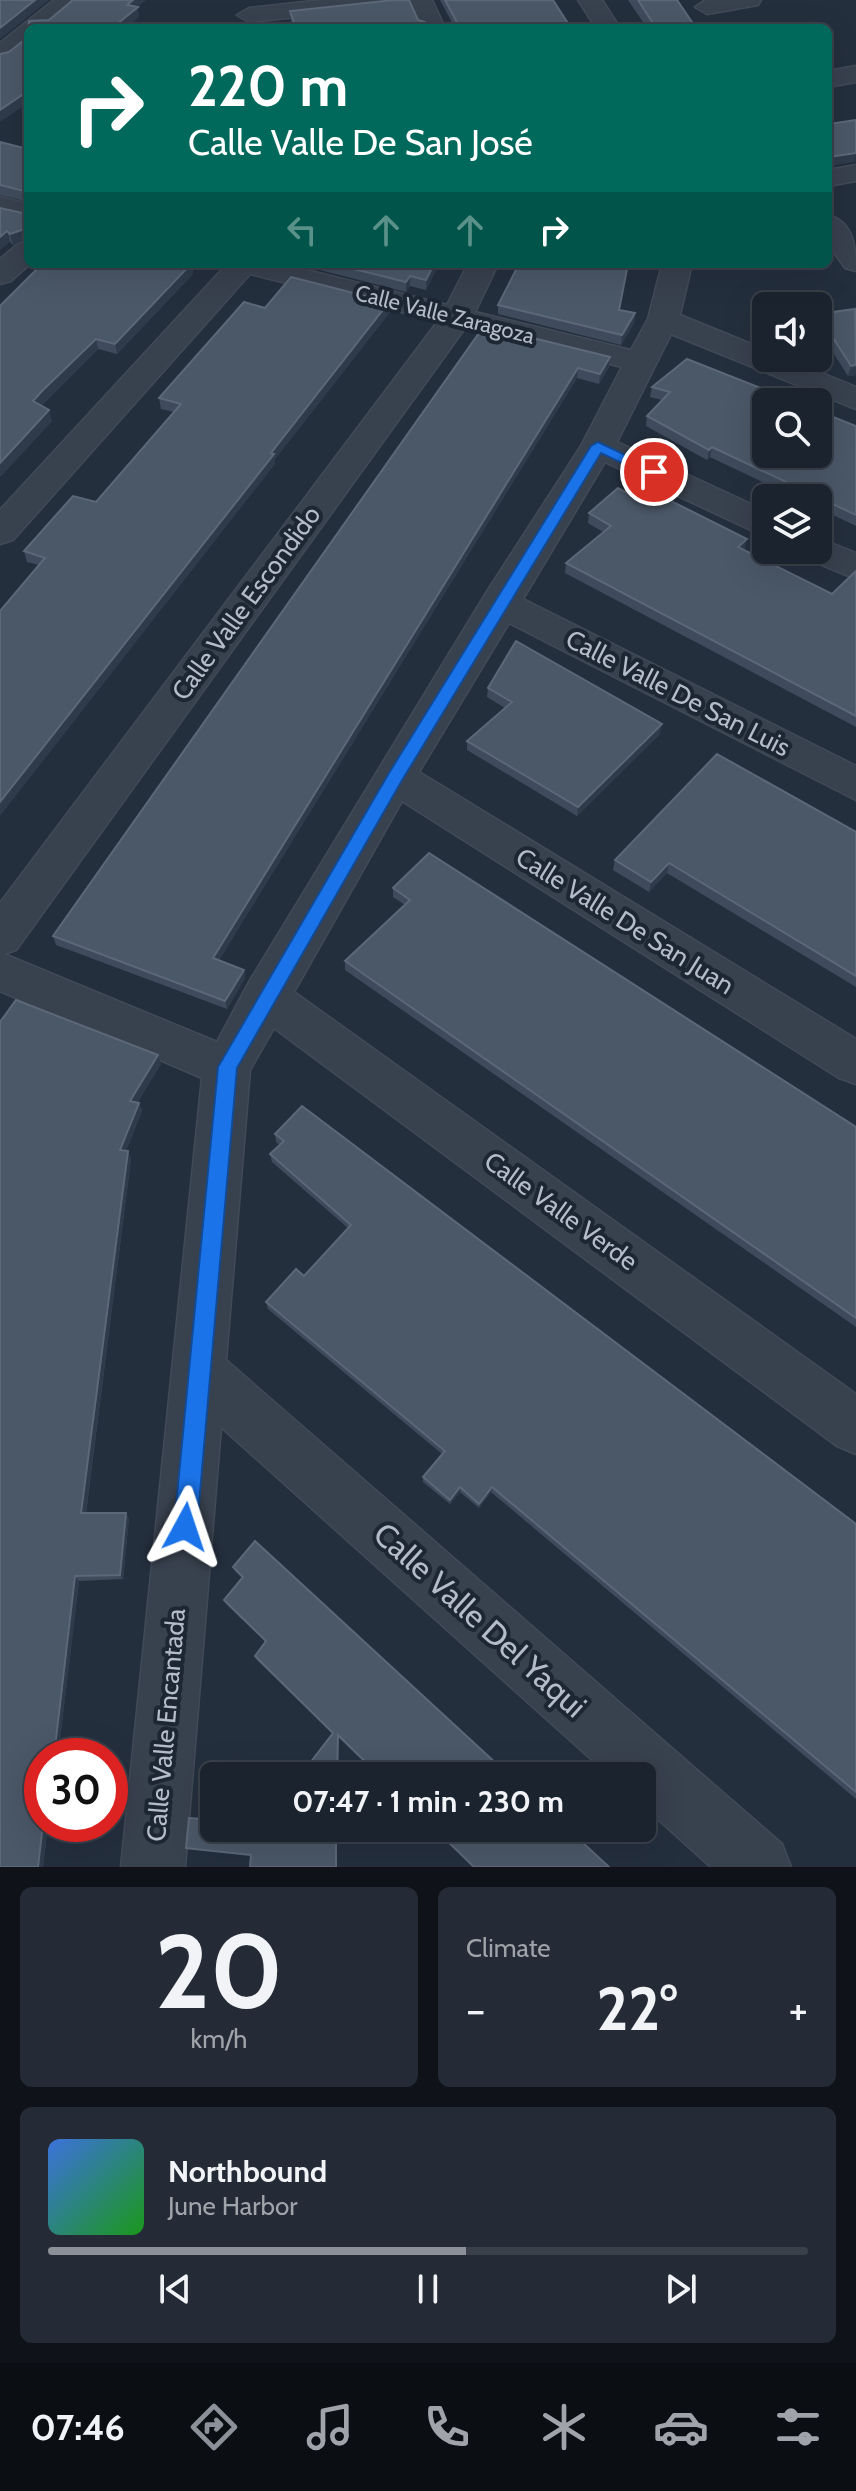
<!DOCTYPE html>
<meta charset="utf-8">
<style>
body{margin:0;font-family:Cabin,sans-serif;background:#242b36;color:#f1f3f6;height:100vh;display:flex;flex-direction:column;font-size:30px;white-space:nowrap}
*{box-sizing:border-box;margin:0}
p{font-size:26px;color:#a0a4aa}
.icon{flex:none;width:44px;height:44px;fill:none;stroke:currentColor;stroke-width:2;stroke-linecap:round;stroke-linejoin:round}
.map{position:relative;height:1867px;overflow:hidden}
.sheet{display:flex;flex-direction:column;gap:20px;padding:20px;background:#0f1319;flex:1}
.sheet>*{flex:none}
.top-card{position:absolute;left:24px;top:24px;width:808px;height:244px;border-radius:12px;box-shadow:0 8px 32px #0002,0 0 0 2px #39404a;background:#00695c;color:#fff;overflow:hidden}
.tools{position:absolute;left:752px;top:292px;display:grid;gap:16px}
.tools a{display:grid;place-items:center;width:80px;height:80px;border-radius:12px;background:#1b232e;box-shadow:0 8px 32px #0002,0 0 0 2px #39404a;font-size:40px}
.speed{position:absolute;left:24px;top:1738px;display:flex;gap:16px;font-size:40px;font-weight:700;text-align:center}
.speed>*{display:grid;place-content:center;width:104px;height:104px;border-radius:50%;background:#1b232e;box-shadow:0 8px 32px #0002,0 0 0 2px #39404a;line-height:1}
.speed .limit{border:12px solid #d22;background:#fff;color:#111}
.pin{position:absolute;display:grid;place-items:center;width:68px;height:68px;color:#fff;margin:-34px;border:4px solid #fff;border-radius:50%;box-shadow:0 2px 8px #0007}
.me{position:absolute;width:88px;margin:-44px;rotate:5deg;stroke-linejoin:round;filter:drop-shadow(0 0 6px #0008)}
.turn{display:flex;align-items:center;gap:28px;height:168px;padding:0 32px;font-size:36px}
.turn .icon{width:104px;height:104px;stroke-width:2.5}
.turn b{display:block;font-size:56px;line-height:68px}
.lanes{display:flex;align-items:center;height:76px;padding:0 32px;background:#0003;justify-content:center;gap:40px;direction:ltr}
.lanes .off{opacity:.35}
.big{font-size:60px;font-weight:700;line-height:1.1}
.sheet .widget{flex:1;display:flex;flex-direction:column;justify-content:center;gap:12px;min-width:0;padding:0 28px;border-radius:12px;background:#242b36}
.sheet .dial{align-items:center;gap:0}
.dial b{font-size:104px;line-height:1}
.song{display:flex;align-items:center;gap:24px}
.cover{width:96px;height:96px;border-radius:12px;background:linear-gradient(135deg,hsl(220 70% 55%),hsl(120 70% 35%))}
.played{height:8px;border-radius:4px;background:linear-gradient(90deg,#8c9099 55%,#39404a 55%)}
.keys{display:flex;justify-content:space-around;direction:ltr}
.heat{display:flex;justify-content:space-between;align-items:center;font-size:44px;direction:ltr}
.sheet .tiles{flex:1;display:grid;gap:20px;grid-template-columns:1fr 1fr}
.widget:last-child{grid-column:span 2}
.trip{position:absolute;left:200px;top:1762px;width:456px;height:80px;border-radius:12px;background:#1b232e;box-shadow:0 8px 32px #0002,0 0 0 2px #39404a;font-weight:700;line-height:80px;text-align:center}
.tabs{display:flex;height:128px;justify-content:space-around;align-items:center;background:#0b0e12;color:#a0a4aa}
.tabs .icon{width:56px;height:56px}
.tabs .on{color:#8c9099}
.tabs b{font-size:36px;color:#f1f3f6}
.map>svg:first-child{display:block}
.lines{fill:none;stroke-linecap:round;stroke-linejoin:round}
.minor-casing{stroke:#414a57;stroke-width:3}
.minor{fill:#38414e;fill-rule:evenodd}
.wall{fill:#3f4b5c}
.shaded-wall{fill:#2f3b4b}
.building{fill:#4b5868;stroke:#5c6777;stroke-width:2}
.route{fill:#1a73e8;stroke:#114b97;stroke-width:2}
.labels{text-anchor:middle;stroke-width:8;stroke-linejoin:round;paint-order:stroke}
.far-street-label{font-size:22px;fill:#b4bcc9;stroke:#1d2633}
.street-label{font-size:26px;fill:#b4bcc9;stroke:#1d2633}
.near-street-label{font-size:32px;fill:#b4bcc9;stroke:#1d2633}
</style>
<div class="map">
<svg width="856" height="1867" viewBox="0 0 856 1867">
<rect width="100%" height="100%" fill="#242f3e"/>
<g class="lines">
<g class="minor-casing">
<g id="minor">
<path d="M54,0H81L49,28H28V45L9,60L0,63V43Z"/>
<path d="M323,0H404L392,7L249,22L237,15L249,8Z"/>
<path d="M408,0H432L445,28H421Z"/>
<path d="M578,0H602L620,28H596Z"/>
<path d="M706,0H761L758,5L707,14L695,7Z"/>
<path d="M856,66V82L828,87V71Z"/>
<path d="M856,165V181L828,186V170Z"/>
<path d="M0,197L28,204V222L0,215Z"/>
<path d="M828,215C854,222 856,248 856,271L845,268L828,244Z"/>
<path d="M28,241L30,264L11,281L0,284V259L18,244Z"/>
<path d="M227,264H283L447,305L468,264H498L475,312L631,350L648,319L662,264H692L680,315L766,350V358H785L856,387V409L671,334L617,442L766,511V537L605,462L523,599L856,766V800L509,623L419,772L856,1039V1084L839,1078L402,801L294,992L856,1394V1454L837,1446L274,1028L250,1070L226,1360L782,1844L791,1867H711L642,1805V1776H610L221,1427L185,1867H121L202,1078L0,991V903L438,321L250,274L13,540L0,544V510ZM465,328L622,367L581,446L486,593L249,982L217,1042L4,954L16,950Z"/>
<path d="M818,538L856,553V579L805,558L800,550H818Z"/>
</g>
</g>
<use href="#minor" class="minor"/>
</g>
<g class="wall">
<path d="M440,0H553L571,28H455Z"/>
<path d="M628,0H677L696,28H647Z"/>
<path d="M392,1L418,20L426,28H294L291,21L290,11Z"/>
<path d="M0,142L28,149V239L13,245L10,242L0,208L27,214L28,202L0,195Z"/>
<path d="M32,264H192L193,274L117,354L98,349L41,406L52,421L0,477L36,269Z"/>
<path d="M308,264H439L426,290L410,286L406,292L308,267Z"/>
<path d="M389,302L390,312L275,459V464L39,565L27,562L24,551L96,502L174,412L161,409L159,398L265,308Z"/>
<path d="M498,305L620,310L635,313L634,323L621,345L498,314Z"/>
<path d="M856,310V375L848,376L818,329V314Z"/>
<path d="M484,326L610,357L609,367L599,384L577,378L219,960L244,970L245,978L227,1009L56,945L53,936Z"/>
<path d="M652,387L856,426V526L818,508V498H796L710,457L707,460L646,426L647,416L662,400L650,397Z"/>
<path d="M589,513L745,549L743,550L832,594L856,571V727L565,573L566,563L603,532L588,523Z"/>
<path d="M488,688L660,734L577,816L467,750V741L505,708L487,697Z"/>
<path d="M856,832V987L667,873L649,892L613,870L615,860Z"/>
<path d="M393,888L856,1127V1327L345,970V961L405,905L393,897Z"/>
<path d="M0,1022L161,1064L137,1103H139L142,1111L126,1151H128L131,1159L86,1513L129,1518L123,1579L79,1581L58,1756H42V1824H48L43,1867H0Z"/>
<path d="M275,1134L856,1524V1799L491,1492L479,1508L460,1492L450,1504L423,1482V1477L442,1454L268,1309L266,1302L304,1276L348,1228L272,1162L270,1154L280,1145L276,1142Z"/>
<path d="M233,1567L510,1776H378L339,1738L338,1776H300L333,1734L257,1660L255,1656L266,1642L226,1604L224,1600L242,1578L235,1571Z"/>
<path d="M432,1828H567L609,1867H473Z"/>
</g>
<g class="shaded-wall">
<path d="M35,0H49L0,39V28Z"/>
<path d="M133,0H146L129,14L127,5Z"/>
<path d="M138,7L139,17L126,28H112Z"/>
<path d="M28,91V103L0,122V110Z"/>
<path d="M856,153L855,162L828,166V157Z"/>
<path d="M27,228L28,239L13,245L10,234Z"/>
<path d="M7,231L10,242L0,250V237Z"/>
<path d="M192,264L193,274L117,354L115,344Z"/>
<path d="M434,264H439L426,290V280Z"/>
<path d="M410,276V286L406,292V282Z"/>
<path d="M389,302L390,312L275,459V464L0,816V802Z"/>
<path d="M635,313L634,323L621,345L622,335Z"/>
<path d="M96,339L98,349L35,412L33,401Z"/>
<path d="M610,357L609,367L599,384L600,374Z"/>
<path d="M856,365V375L848,376L851,366Z"/>
<path d="M578,368L577,378L215,966L213,958Z"/>
<path d="M49,410L52,421L0,477V463Z"/>
<path d="M712,447L710,457L707,460L709,450Z"/>
<path d="M747,539L745,549L736,557L738,547Z"/>
<path d="M662,724L660,734L577,816L578,807Z"/>
<path d="M669,863L667,873L649,892L651,882Z"/>
<path d="M244,970L245,978L227,1009L225,1001Z"/>
<path d="M158,1055L161,1064L133,1109L130,1101Z"/>
<path d="M139,1103L142,1111L123,1158L120,1150Z"/>
<path d="M128,1151L131,1159L85,1518L81,1513Z"/>
<path d="M460,1487V1492L450,1504V1500Z"/>
<path d="M492,1487L491,1492L479,1508V1504Z"/>
<path d="M126,1513L129,1518L123,1579L120,1575Z"/>
<path d="M75,1576L79,1581L58,1756H54Z"/>
<path d="M338,1735L339,1738L338,1776H337Z"/>
<path d="M43,1824H48L43,1867H38Z"/>
<rect x="336" y="1828" width="1" height="39"/>
</g>
<g class="building">
<path d="M0,0H35L0,28Z"/>
<path d="M73,0H133L127,5L138,7L112,28H28L29,21L49,20Z"/>
<path d="M394,0H409L418,20L425,22L426,28H296L290,11Z"/>
<path d="M445,0H553L571,28H460Z"/>
<path d="M638,0H677L696,28H656Z"/>
<path d="M28,34V91L0,110V54L9,52L28,37Z"/>
<path d="M856,120V153L828,157V124Z"/>
<path d="M0,142L28,149V192L0,185Z"/>
<path d="M28,193V236L27,228L10,234L7,231L0,237V208L27,214Z"/>
<path d="M38,264H191L115,344L96,339L42,391L33,401L49,410L0,463V306L40,266Z"/>
<path d="M334,264H434L426,280L410,276L406,282Z"/>
<path d="M519,264H628L619,310L635,313L622,335L498,305Z"/>
<path d="M291,277L389,302L271,453L274,454L0,802V611L45,558L24,551L73,496L96,502L181,404L159,398L244,302L265,308Z"/>
<path d="M855,309L856,365L851,366L818,314Z"/>
<path d="M484,326L610,357L600,374L578,368L213,958L244,970L225,1001L53,936Z"/>
<path d="M687,359L796,402H766V454H818V411L856,426V515L712,447L709,450L647,416L670,392L652,387Z"/>
<path d="M641,486L747,539L738,547L832,594L856,571V716L566,563L611,526L589,513L618,488L631,495Z"/>
<path d="M516,641L662,724L578,807L467,741L512,702L488,688Z"/>
<path d="M717,754L856,832V976L669,863L651,882L615,860Z"/>
<path d="M429,853L856,1127V1318L345,961L410,900L393,888Z"/>
<path d="M16,1000L158,1055L130,1101L139,1103L120,1150L128,1151L81,1513H126L120,1575L75,1576L54,1756H42V1824H43L38,1867H0V1022Z"/>
<path d="M302,1106L856,1524V1792L492,1487L479,1504L460,1487L450,1500L423,1477L445,1451L266,1302L296,1269L304,1276L351,1225L270,1154L284,1141L275,1134Z"/>
<path d="M255,1541L510,1776H380L338,1735L337,1776H300L333,1733L255,1656L266,1641L224,1600L243,1577L233,1567Z"/>
<path d="M189,1818L214,1820V1828H336V1867H250L251,1855L186,1848Z"/>
<path d="M434,1828H567L609,1867H474Z"/>
</g>
<path class="route" d="M598,442L661,472L649,476L601,453L401,782L237,1068L197,1527L194,1535L185,1539L177,1535L174,1527L218,1067L389,773L591,446Z"/>
<g class="labels">
<g class="far-street-label">
<text transform="translate(445 314) rotate(14)" y="8">Calle Valle Zaragoza</text>
</g>
<g class="street-label">
<text transform="translate(246 603) rotate(-54)" y="9">Calle Valle Escondido</text>
<text transform="translate(678 693) rotate(27)" y="9">Calle Valle De San Luis</text>
<text transform="translate(625 921) rotate(32)" y="9">Calle Valle De San Juan</text>
<text transform="translate(561 1211) rotate(36)" y="9">Calle Valle Verde</text>
<text transform="translate(166 1725) rotate(-85)" y="9">Calle Valle Encantada</text>
</g>
<g class="near-street-label">
<text transform="translate(480 1620) rotate(42)" y="11">Calle Valle Del Yaqui</text>
</g>
</g>
</svg>
<div class="tools">
<a><svg class="icon" aria-label="sound" viewBox="0 0 24 24"><path d="M4 9h4l5-4v14l-5-4H4zM17 9q2 3 0 6"/></svg></a>
<a><svg class="icon" aria-label="search" viewBox="0 0 24 24"><circle cx="10" cy="10" r="6"/><path d="M15 15l6 6"/></svg></a>
<a><svg class="icon" aria-label="layers" viewBox="0 0 24 24"><path d="M12 4l9 5-9 5-9-5zM3 14l9 5 9-5"/></svg></a>
</div>
<div class="speed"><div class="limit">30</div></div>
<div class="pin" style="left:654px;top:472px;background:#d93025"><svg class="icon" aria-label="arrive" viewBox="0 0 24 24"><path d="M6 21V4h12l-3 4 3 4H6"/></svg></div>
<svg class="me" style="left:185px;top:1527px" viewBox="-20 -20 40 40"><path d="M0-17L14 15 0 8-14 15z" fill="#1a73e8" stroke="#fff" stroke-width="4"/></svg>
<div class="trip">07:47 · 1 min · 230 m</div>
<div class="top-card">
<div class="turn"><svg class="icon" aria-label="right" viewBox="0 0 24 24"><path d="M7 20v-9h11M14 6l5 5-5 5"/></svg><div><b>220 m</b>Calle Valle De San José</div></div>
<div class="lanes"><svg class="icon off" aria-label="left" viewBox="0 0 24 24"><path d="M17 20v-9H6M10 6l-5 5 5 5"/></svg><svg class="icon off" aria-label="ahead" viewBox="0 0 24 24"><path d="M12 20V5M6 11l6-6 6 6"/></svg><svg class="icon off" aria-label="ahead" viewBox="0 0 24 24"><path d="M12 20V5M6 11l6-6 6 6"/></svg><svg class="icon" aria-label="right" viewBox="0 0 24 24"><path d="M7 20v-9h11M14 6l5 5-5 5"/></svg></div>
</div>
</div>
<section class="sheet">
<div class="tiles">
<div class="widget dial"><b>20</b><p>km/h</p></div>
<div class="widget"><p>Climate</p>
<div class="heat"><a>−</a><b class="big">22°</b><a>+</a></div>
</div>
<div class="widget">
<div class="song"><i class="cover"></i><div><b>Northbound</b><p>June Harbor</p></div></div>
<div class="played"></div>
<div class="keys"><svg class="icon" aria-label="previous" viewBox="0 0 24 24"><path d="M18 5L8 12l10 7zM5 5v14"/></svg><svg class="icon" aria-label="pause" viewBox="0 0 24 24"><path d="M8 5v14M16 5v14"/></svg><svg class="icon" aria-label="next" viewBox="0 0 24 24"><path d="M6 5l10 7-10 7zM19 5v14"/></svg></div>
</div>
</div>
</section>
<nav class="tabs">
<b>07:46</b>
<svg class="icon on" aria-label="directions" viewBox="0 0 24 24"><path d="M12 3l9 9-9 9-9-9zM9 14v-3h6M13 9l2 2-2 2"/></svg>
<svg class="icon" aria-label="music" viewBox="0 0 24 24"><path d="M9 18V5l10-2v13"/><circle cx="6" cy="18" r="3"/><circle cx="16" cy="16" r="3"/></svg>
<svg class="icon" aria-label="phone" viewBox="0 0 24 24"><path d="M5 4h4l2 5-3 2q2 4 5 5l2-3 5 2v4C11 20 4 13 5 4z"/></svg>
<svg class="icon" aria-label="climate" viewBox="0 0 24 24"><path d="M12 3v18M4 7l16 10M4 17L20 7"/></svg>
<svg class="icon" aria-label="car" viewBox="0 0 24 24"><path d="M5 17H2v-5l4-1 3-4h7l3 4 3 1v5h-3M9 17h6M6 11h13"/><circle cx="7" cy="17" r="2"/><circle cx="17" cy="17" r="2"/></svg>
<svg class="icon" aria-label="filters" viewBox="0 0 24 24"><path d="M4 7h16M4 17h16"/><circle cx="9" cy="7" r="2"/><circle cx="15" cy="17" r="2"/></svg>
</nav>
